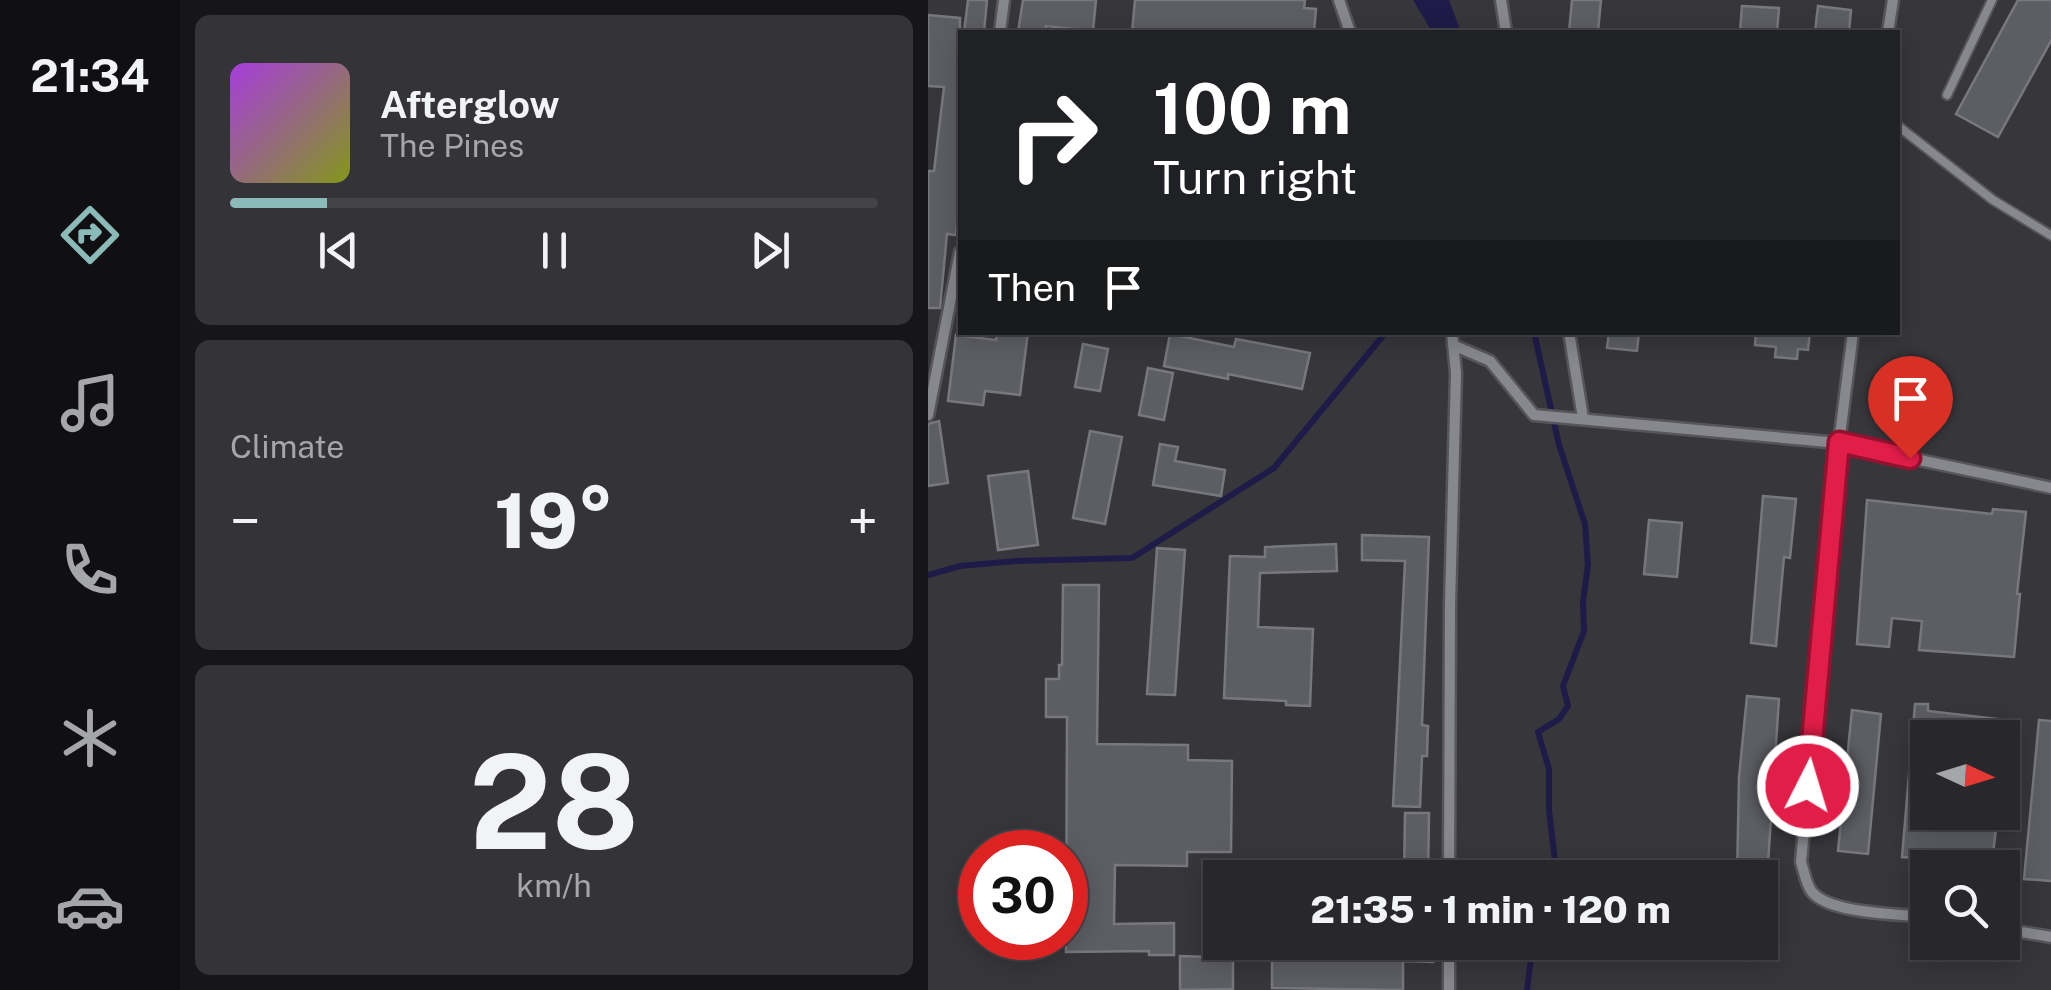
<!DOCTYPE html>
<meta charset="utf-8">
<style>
body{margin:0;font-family:"Public Sans",sans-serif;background:#343438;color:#f1f3f6;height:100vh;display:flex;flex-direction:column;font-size:38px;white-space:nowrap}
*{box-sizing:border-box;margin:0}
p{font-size:32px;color:#a5a6a9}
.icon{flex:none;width:55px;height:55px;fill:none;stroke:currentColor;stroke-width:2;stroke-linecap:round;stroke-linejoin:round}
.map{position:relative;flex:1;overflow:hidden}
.details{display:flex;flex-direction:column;gap:15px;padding:15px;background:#161618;width:748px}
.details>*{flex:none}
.guide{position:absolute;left:30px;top:30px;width:942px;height:305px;border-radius:0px;box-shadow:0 5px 25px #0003,0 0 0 2px #444448;background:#202124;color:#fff;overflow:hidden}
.needle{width:65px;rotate:94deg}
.controls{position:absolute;left:982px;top:720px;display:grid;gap:20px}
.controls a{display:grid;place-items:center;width:110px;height:110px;border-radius:0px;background:#28282c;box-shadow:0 5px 25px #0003,0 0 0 2px #444448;font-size:50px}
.speed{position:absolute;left:30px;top:830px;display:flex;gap:20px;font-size:50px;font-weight:700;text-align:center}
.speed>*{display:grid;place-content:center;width:130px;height:130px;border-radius:50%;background:#28282c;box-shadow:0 5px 25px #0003,0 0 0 2px #444448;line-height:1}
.speed .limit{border:15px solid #d22;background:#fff;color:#111}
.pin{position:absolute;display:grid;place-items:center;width:85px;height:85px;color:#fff;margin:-102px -42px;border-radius:50% 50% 50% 0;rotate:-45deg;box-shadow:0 0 10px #0007}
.pin .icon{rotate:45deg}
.me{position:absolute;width:110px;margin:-55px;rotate:5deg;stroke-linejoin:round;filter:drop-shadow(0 0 8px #0008)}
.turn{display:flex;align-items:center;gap:35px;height:210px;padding:0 30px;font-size:45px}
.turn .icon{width:130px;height:130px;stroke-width:2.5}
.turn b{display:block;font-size:70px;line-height:85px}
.then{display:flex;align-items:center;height:95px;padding:0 30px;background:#0003;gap:20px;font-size:38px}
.big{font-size:75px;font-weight:800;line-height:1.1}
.details .widget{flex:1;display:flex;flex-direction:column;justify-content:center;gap:15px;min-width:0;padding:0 35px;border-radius:15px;background:#343438}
.details .dial{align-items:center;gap:0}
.dial b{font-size:130px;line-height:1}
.song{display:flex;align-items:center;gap:30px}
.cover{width:120px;height:120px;border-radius:15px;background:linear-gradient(135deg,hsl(280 70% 55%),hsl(70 70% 35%))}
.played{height:10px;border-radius:5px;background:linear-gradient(90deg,#8bbbb9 15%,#444448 15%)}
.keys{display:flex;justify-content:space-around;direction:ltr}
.heat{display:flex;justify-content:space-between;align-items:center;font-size:55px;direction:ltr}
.trip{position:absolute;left:275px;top:860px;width:575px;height:100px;border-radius:0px;background:#28282c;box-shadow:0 5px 25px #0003,0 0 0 2px #444448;font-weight:800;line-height:100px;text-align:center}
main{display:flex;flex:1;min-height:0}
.tab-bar{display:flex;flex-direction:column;width:180px;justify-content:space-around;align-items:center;background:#101012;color:#a5a6a9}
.tab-bar .icon{width:70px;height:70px}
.tab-bar .on{color:#8bbbb9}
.tab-bar b{font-size:45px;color:#f1f3f6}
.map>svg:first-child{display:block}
.water{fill:#1f1b48}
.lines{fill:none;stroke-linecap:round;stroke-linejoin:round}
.stream{stroke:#1f1b48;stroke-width:6}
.building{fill:#5d5e64;stroke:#77787e;stroke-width:2.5}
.lane-casing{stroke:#55555a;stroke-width:12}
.street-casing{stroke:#55555a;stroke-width:15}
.lane{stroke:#87888e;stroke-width:8}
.street{stroke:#87888e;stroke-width:10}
.route-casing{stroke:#92132f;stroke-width:25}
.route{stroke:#e11d48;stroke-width:18}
</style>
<main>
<nav class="tab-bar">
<b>21:34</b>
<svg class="icon on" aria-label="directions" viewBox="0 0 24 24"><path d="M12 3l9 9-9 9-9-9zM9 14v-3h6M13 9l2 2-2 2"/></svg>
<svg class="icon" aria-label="music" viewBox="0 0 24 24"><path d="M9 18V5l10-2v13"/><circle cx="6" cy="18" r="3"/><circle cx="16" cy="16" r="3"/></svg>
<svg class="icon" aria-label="phone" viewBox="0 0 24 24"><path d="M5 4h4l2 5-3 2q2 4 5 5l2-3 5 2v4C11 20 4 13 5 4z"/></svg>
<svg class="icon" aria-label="climate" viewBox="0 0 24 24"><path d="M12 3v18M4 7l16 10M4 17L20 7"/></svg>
<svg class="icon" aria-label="car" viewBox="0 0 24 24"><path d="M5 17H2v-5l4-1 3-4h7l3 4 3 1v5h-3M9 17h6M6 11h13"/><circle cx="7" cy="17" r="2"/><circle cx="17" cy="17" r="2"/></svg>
</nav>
<section class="details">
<div class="widget">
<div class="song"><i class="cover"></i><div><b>Afterglow</b><p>The Pines</p></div></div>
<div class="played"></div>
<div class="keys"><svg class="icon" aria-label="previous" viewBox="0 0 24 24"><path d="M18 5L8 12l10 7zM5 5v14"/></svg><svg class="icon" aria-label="pause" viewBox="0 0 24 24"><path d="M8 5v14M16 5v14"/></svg><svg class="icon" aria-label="next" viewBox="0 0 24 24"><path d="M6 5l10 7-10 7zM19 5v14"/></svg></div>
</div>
<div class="widget"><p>Climate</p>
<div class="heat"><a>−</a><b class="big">19°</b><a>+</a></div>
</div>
<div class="widget dial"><b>28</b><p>km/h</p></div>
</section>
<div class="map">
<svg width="1124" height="990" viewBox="0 0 1124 990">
<rect width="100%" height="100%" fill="#36363b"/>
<path class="water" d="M485,0H521L533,32H504Z"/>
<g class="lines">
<g class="stream">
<path d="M606,332L631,445L657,524L660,565L655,601L656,631L635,686L640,706L631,719L610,732L621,769V810L629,878"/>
<path d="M0,575L32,566L88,561L204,558L346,468L458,332"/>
<path d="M599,990L605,942"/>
</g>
</g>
<g class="building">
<path d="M40,0H59L56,32H36Z"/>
<path d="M95,0H168L165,31L118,26L117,32H90Z"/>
<path d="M207,0H377L376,8L388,9L386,32H204Z"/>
<path d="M644,0H673L670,32H641Z"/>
<path d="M1090,0H1124V39L1070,137L1028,114Z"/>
<path d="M814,6L851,8L849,32H812Z"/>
<path d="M890,6L923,10L921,32H887Z"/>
<path d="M0,15L32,18V187L28,235L19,234L12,308H0V176L1,171H6L16,87L0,86Z"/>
<path d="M69,332H100L92,395L57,391L55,405L20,401L28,335L68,340Z"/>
<path d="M681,332H711L709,351L679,348Z"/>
<path d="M828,332H882L880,350L870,349L869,359L847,357L848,347L827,345Z"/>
<path d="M242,334L306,347L308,339L382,353L374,389L300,374V379L236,366Z"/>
<path d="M155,344L180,349L172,391L147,387Z"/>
<path d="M220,368L245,373L236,420L211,415Z"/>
<path d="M11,421L20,483L0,486V424Z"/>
<path d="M162,431L194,437L177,524L145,518Z"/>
<path d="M232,444L250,447L247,461L297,470L293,496L225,485Z"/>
<path d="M100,471L110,545L70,550L60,476Z"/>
<path d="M835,496L868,499L862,558L856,557L848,646L823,643Z"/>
<path d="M939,500L1064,514L1065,509L1098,512L1089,594H1092L1086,657L991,650L994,621L964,618L961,647L929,644Z"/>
<path d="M721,520L754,523L749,577L716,574Z"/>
<path d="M434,535L501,537L494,725L500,726L499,756H494L492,807L465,806L477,561L434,560Z"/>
<path d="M408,544L409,571L332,573L330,627L385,629L382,706L358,705V701L296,698L302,556L337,557V547Z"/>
<path d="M229,548L257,550L247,695L219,694Z"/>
<path d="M135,585H171L169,744L260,745V760L304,761L303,852H259V866L187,865L186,924L246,923V955H221V951L138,952L139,717H118V679H131V665H134Z"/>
<path d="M819,696L851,699L839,878H809L811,777Z"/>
<path d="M987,704H1000V711L1079,720L1077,738H1000V812H1070L1064,863L974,857Z"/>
<path d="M924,710L953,714L940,854L910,851Z"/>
<path d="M1111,720L1124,721V881L1096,879Z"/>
<path d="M477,813H501L500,878H476Z"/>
<path d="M285,942H305V989L252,990V956L284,957Z"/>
<path d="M344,942H506L505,962L475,961V990L344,988Z"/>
</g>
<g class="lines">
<g class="lane-casing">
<g id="lane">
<path d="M1019,95L1064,0"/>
<path d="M970,126L1065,200L1124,236"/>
</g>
</g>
<g class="street-casing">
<g id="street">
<path d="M411,0L422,32"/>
<path d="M573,0L578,32"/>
<path d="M72,32L76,0"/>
<path d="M960,32L965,0"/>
<path d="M641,332L655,418"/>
<path d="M925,332L911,443L873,862C876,871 878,885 884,892C902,914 972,914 1000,917"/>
<path d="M525,345L562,361L606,415L911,443L1124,488"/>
<path d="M0,415L32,252"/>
<path d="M521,878L522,605L528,373L524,332"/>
<path d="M1075,929L1124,937"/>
<path d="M521,990V942"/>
</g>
</g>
<use href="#lane" class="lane"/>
<use href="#street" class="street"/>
</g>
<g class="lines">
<g class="route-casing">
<path id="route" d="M880,786L911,442L982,458"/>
</g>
<use href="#route" class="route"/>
</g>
</svg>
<div class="controls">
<a><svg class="needle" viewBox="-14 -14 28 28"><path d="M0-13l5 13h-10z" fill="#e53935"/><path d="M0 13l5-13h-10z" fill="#a5a6a9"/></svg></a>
<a><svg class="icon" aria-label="search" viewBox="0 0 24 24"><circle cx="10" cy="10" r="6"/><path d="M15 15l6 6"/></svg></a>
</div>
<div class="speed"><div class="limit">30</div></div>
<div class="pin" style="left:982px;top:458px;background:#d93025"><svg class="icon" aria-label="arrive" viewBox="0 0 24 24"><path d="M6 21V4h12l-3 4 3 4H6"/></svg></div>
<svg class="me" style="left:880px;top:786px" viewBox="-20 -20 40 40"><circle r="17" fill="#e11d48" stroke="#fff" stroke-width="3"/><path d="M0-11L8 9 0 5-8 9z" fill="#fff"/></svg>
<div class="trip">21:35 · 1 min · 120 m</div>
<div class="guide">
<div class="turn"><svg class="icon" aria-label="right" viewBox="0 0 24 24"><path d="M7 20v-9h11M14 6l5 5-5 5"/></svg><div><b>100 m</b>Turn right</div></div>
<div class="then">Then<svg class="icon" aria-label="arrive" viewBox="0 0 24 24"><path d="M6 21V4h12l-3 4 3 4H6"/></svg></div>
</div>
</div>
</main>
